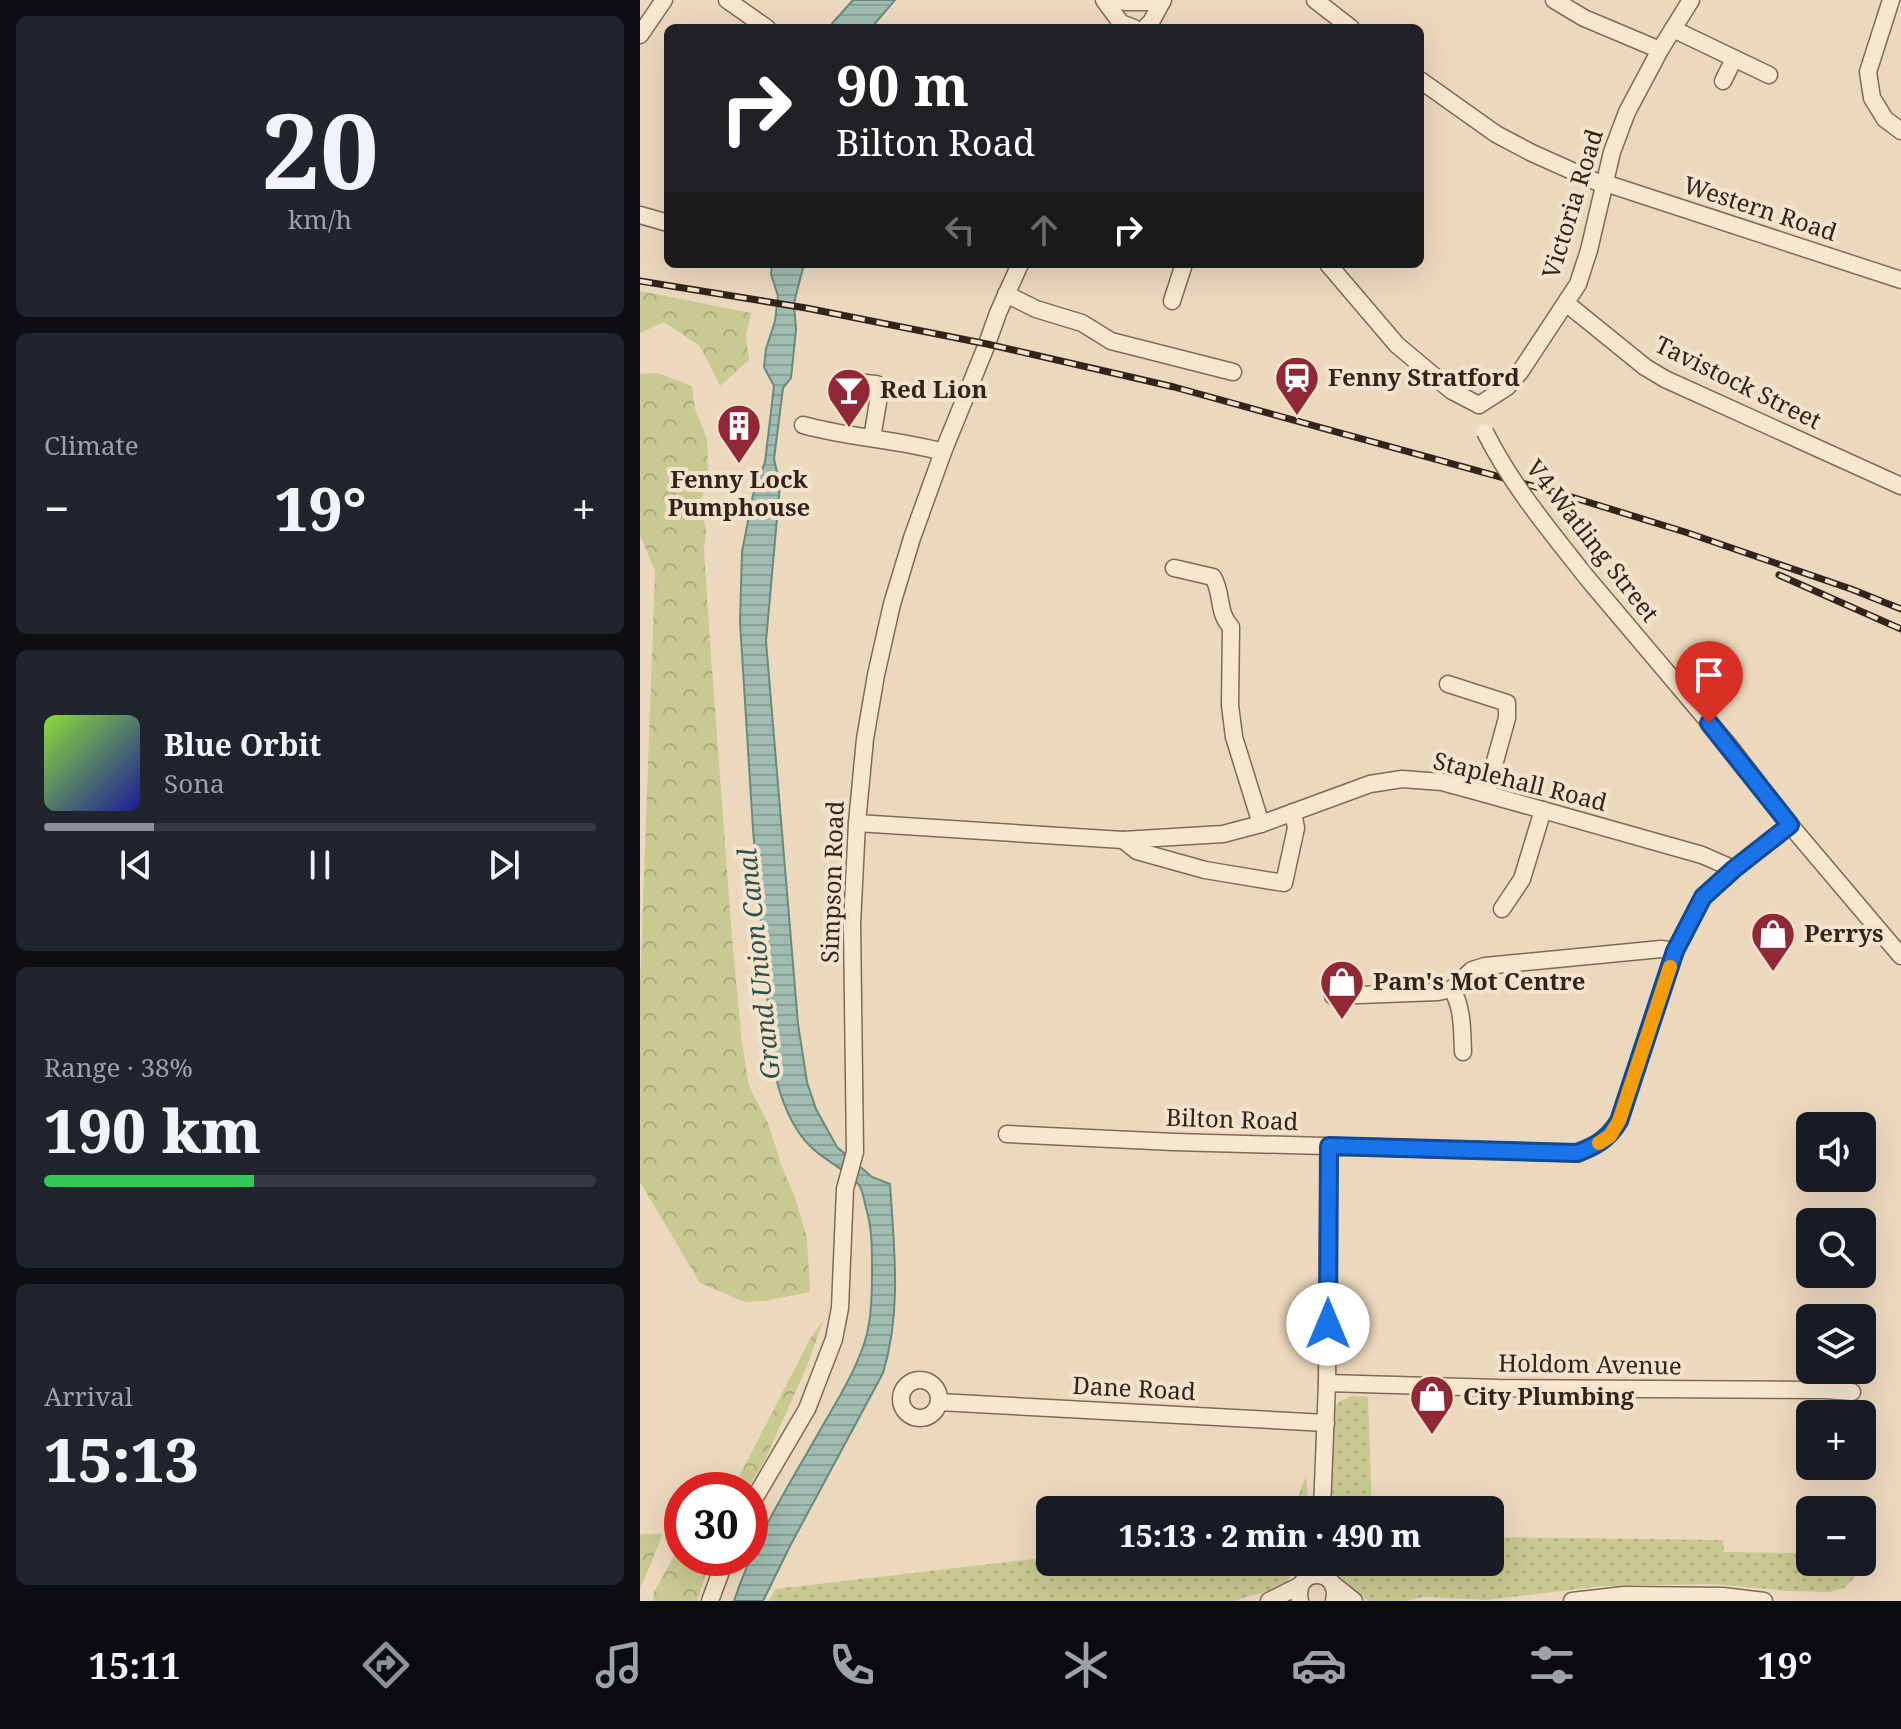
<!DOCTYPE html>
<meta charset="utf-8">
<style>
body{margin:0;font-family:"Noto Serif",serif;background:#20242c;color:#f1f3f6;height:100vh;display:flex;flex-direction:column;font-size:30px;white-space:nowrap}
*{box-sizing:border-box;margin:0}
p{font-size:26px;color:#9ea1a6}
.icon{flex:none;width:44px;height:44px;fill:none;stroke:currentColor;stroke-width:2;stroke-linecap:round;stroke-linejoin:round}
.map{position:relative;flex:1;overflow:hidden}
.drawer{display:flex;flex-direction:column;gap:16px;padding:16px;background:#0d0f14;width:640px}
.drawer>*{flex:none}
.guide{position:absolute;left:24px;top:24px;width:760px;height:244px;border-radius:12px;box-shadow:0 8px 32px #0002;background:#202124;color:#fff;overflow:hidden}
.controls{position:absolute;left:1156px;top:1112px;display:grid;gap:16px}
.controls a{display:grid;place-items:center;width:80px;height:80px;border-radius:12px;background:#171b24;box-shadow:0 8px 32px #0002;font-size:40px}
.speed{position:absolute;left:24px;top:1472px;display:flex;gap:16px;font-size:40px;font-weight:700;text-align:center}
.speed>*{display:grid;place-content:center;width:104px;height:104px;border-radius:50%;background:#171b24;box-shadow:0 8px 32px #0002;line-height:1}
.speed .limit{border:12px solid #d22;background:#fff;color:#111}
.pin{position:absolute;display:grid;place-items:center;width:68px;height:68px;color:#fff;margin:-82px -34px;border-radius:50% 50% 50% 0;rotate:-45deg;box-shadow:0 0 8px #0007}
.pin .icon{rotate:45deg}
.me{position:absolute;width:88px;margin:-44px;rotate:0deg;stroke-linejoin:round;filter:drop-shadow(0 0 6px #0008)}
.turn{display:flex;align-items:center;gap:28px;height:168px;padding:0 40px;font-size:36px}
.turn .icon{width:104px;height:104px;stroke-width:2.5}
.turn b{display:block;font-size:56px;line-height:68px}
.lanes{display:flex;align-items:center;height:76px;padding:0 40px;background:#0003;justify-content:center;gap:40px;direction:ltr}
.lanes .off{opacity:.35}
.big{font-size:60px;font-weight:800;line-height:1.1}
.drawer .card{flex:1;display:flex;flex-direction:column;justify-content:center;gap:12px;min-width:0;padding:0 28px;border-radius:12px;background:#20242c}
.drawer .dial{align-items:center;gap:0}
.dial b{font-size:104px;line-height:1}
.song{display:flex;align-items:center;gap:24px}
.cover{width:96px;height:96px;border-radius:12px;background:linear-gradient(135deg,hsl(90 70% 55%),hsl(240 70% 35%))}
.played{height:8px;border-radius:4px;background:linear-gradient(90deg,#8c9099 20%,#363941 20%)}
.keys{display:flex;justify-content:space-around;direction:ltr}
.heat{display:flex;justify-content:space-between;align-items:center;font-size:44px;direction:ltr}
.charge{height:12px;border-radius:6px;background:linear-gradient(90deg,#34c759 38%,#363941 0)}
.trip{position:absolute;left:396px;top:1496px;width:468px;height:80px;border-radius:12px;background:#171b24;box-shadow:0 8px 32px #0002;font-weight:800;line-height:80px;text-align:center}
.menu{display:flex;height:128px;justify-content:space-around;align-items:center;background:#090b0e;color:#9ea1a6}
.menu .icon{width:56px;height:56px}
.menu .selected{color:#8c9099}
.menu b{font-size:36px;color:#f1f3f6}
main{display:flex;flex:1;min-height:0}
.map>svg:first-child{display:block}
.green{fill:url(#green-dots)}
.forest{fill:url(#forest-crowns)}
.water{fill:url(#water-rules);stroke:#698a7e;stroke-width:2}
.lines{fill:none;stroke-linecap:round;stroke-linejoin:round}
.minor-casing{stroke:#836957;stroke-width:19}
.minor{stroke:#f7e7cf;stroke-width:16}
.rail-casing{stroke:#33241b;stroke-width:7}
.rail{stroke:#f4e3cc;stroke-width:4;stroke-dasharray:12;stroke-linecap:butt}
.minor-bridge-casing{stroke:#836957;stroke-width:19;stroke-linecap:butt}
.minor-bridge{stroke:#f7e7cf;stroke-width:16}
.route-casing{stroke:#114b97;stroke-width:20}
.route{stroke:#1a73e8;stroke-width:14}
.slow{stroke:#f59e0b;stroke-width:14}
.labels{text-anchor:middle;stroke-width:8;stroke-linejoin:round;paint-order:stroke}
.street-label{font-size:24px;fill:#33241b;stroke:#f4e3cc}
.poi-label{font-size:24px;font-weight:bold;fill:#33241b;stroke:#f4e3cc;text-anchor:start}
.water-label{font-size:26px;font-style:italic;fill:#2b524b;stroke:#f4e3cc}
</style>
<main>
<section class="drawer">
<div class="card dial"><b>20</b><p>km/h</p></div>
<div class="card"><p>Climate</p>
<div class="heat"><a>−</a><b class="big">19°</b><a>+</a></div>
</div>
<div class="card">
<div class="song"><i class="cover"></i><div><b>Blue Orbit</b><p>Sona</p></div></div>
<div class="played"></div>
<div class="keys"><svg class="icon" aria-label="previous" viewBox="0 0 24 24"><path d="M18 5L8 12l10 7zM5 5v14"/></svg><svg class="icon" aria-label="pause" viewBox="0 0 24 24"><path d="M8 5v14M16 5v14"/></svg><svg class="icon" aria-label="next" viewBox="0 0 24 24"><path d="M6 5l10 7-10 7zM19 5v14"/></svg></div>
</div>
<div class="card"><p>Range · 38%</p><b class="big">190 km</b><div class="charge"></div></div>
<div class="card"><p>Arrival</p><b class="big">15:13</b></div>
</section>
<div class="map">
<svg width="1261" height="1601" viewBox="0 0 1261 1601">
<defs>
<pattern id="green-dots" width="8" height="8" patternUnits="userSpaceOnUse" patternTransform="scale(2)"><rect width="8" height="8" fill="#c9c992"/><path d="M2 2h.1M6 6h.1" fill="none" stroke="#adac7d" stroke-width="1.8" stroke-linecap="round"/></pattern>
<pattern id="forest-crowns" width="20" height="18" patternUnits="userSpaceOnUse" patternTransform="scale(2)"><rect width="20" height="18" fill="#c9c992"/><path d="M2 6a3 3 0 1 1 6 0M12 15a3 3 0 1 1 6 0" fill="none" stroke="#adac7d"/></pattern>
<pattern id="water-rules" width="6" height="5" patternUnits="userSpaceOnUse" patternTransform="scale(2)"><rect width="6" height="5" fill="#a1bdb1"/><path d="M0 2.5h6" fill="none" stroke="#8ba298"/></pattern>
</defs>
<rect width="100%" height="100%" fill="#ecd8bd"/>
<g class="green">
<path d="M711,1396L728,1397L732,1510H692L694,1407L699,1402Z"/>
<path d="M666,1476L669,1510H653Z"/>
<path d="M850,1537L1083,1540L1084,1552L1170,1553V1562H1201L1215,1577L1204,1588L1189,1592L1147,1591L1074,1584L962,1586L848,1600L784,1597L765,1601H729L706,1588L698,1576L697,1562H850Z"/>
<path d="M410,1557V1562H657L645,1586L594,1601H129L135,1589Z"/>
</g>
<g class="forest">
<path d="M0,291L111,313L106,336L109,360L80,386L60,346L24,322L0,333Z"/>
<path d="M18,373L52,386L55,409L67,439L68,470L61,505L66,531L64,550L70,642L92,938L102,1043L109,1086L128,1123L141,1164L156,1200L167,1238L170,1292L125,1301L105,1302L60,1283L0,1182V986L15,571L0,535V374Z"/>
<path d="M183,1321L167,1366L124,1462L107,1490H92L170,1339Z"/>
<path d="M0,1534H23L0,1589Z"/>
<path d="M42,1552V1558H71L57,1601H13L14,1592L35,1554Z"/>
</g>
<g class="water">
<path d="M213,0H255L231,28H188Z"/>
<path d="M132,264H164L154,303L156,330L151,378L143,388L134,459L140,485L126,641L158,1024L167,1082L176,1109L197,1147L232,1177L250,1184C254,1247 262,1311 243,1373L150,1546L123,1601H94C114,1540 150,1483 182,1427C198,1399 215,1372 225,1341C232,1318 232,1291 232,1268C232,1248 232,1227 226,1208C224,1200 223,1191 219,1185C206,1169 185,1161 171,1147C149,1126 139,1094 133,1065L113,829L100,622L102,552L113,495L125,462L134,386L124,367L126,349L135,321L138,296L131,274Z"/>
</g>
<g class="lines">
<g class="minor-casing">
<g id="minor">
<path d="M87,0L127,28"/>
<path d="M464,0L481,23L494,28"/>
<path d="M468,0L487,2H522"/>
<path d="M675,0L711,28"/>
<path d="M914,0L944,18L1020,50"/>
<path d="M1251,0L1228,72L1232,98L1245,119L1261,131"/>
<path d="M505,28L511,22L523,0"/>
<path d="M1033,29L1129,75"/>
<path d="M0,35L24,0"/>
<path d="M780,80L856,134L892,153L959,183L971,185L1261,280"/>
<path d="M1083,81L1094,59"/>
<path d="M0,215L28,223"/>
<path d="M688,264L757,345L812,391L839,405"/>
<path d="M366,294L396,309L442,323L471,341L593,372"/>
<path d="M532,301L544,264"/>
<path d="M926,303L1005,367L1025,379L1261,486"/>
<path d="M225,383L236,384L239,396L232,438"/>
<path d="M839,405L867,387L880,372L938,284L949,250L972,152L987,112L1020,50L1051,0"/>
<path d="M163,425C209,438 257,439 303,452"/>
<path d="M534,568L573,577C583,594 577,613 591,627L590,705L594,737L621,824"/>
<path d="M948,579L1090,747L1150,825L1261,956"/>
<path d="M808,684L867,703V718L846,794"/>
<path d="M217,823L483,840L583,834L621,824L730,784L762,779L802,782L846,794L1062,855L1094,869"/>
<path d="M483,840L497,851L565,870L644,883L656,828L653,812"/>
<path d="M862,909L882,879L903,810"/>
<path d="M812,989C823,1009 822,1029 823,1052"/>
<path d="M693,996L798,992L812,989L832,970L845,966L1021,949L1035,951"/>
<path d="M367,1134L534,1142L937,1153C956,1146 968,1139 979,1121L1035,951L1063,897L1094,869L1150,825"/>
<circle cx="280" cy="1399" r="19"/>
<path d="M687,1383L858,1388L1185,1390L1212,1392"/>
<path d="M299,1402L686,1423"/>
<path d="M110,1506L167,1409L194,1339L200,1308L205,1189L215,1152L212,924L217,823L225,739L236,675L252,604L272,538L303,452L347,344L358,313L380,264"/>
<path d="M682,1510L687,1383L689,1146"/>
<path d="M694,1585L714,1601"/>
<path d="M70,1601L86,1558"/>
<path d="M629,1601L659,1586"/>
<path d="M660,1601C652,1566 702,1567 694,1601"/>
<path d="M932,1601L984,1595L1083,1596L1124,1601"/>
</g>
</g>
<use href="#minor" class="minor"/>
<g class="rail-casing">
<g id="rail">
<path d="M0,281L166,308L347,344L534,387L925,495L1045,532L1211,589L1261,609"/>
<path d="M1139,575L1261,629"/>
</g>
</g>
<use href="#rail" class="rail"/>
<g class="minor-bridge-casing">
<path id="minor-bridge" d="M845,432C872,486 911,532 948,579"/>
</g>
<use href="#minor-bridge" class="minor-bridge"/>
</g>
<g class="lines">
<g class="route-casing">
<path id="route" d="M688,1324L689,1146L937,1153C956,1146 968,1139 979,1121L1035,951L1063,897L1094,869L1150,825L1069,723"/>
</g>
<use href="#route" class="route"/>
<path class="slow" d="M959,1143L970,1136L979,1121L1030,967"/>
</g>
<defs>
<g id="station-pin" transform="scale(2.3)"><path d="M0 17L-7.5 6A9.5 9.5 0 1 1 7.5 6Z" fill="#902836" stroke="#f4e3cc"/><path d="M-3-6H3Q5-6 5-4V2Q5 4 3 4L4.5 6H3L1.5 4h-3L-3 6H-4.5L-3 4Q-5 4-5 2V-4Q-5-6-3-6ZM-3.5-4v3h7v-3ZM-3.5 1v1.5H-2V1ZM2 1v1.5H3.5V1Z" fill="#fff"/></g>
<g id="bar-pin" transform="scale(2.3)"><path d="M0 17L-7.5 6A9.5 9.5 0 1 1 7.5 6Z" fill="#902836" stroke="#f4e3cc"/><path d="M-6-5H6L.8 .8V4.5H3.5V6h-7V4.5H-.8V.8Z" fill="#fff"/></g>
<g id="building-pin" transform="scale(2.3)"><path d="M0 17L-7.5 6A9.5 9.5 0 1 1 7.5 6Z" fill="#902836" stroke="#f4e3cc"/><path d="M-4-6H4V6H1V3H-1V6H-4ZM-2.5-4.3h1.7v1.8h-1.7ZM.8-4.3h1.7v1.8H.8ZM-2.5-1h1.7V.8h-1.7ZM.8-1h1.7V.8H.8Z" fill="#fff"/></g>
<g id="shop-pin" transform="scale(2.3)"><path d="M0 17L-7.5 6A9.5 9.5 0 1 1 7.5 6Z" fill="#902836" stroke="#f4e3cc"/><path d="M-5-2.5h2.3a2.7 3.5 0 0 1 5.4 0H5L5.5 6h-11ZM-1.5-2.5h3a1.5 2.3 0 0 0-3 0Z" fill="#fff"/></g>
</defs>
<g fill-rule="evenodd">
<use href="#station-pin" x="657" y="378"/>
<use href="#bar-pin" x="209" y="390"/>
<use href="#building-pin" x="99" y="426"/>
<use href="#shop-pin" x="1133" y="934"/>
<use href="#shop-pin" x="702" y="982"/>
<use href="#shop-pin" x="792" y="1397"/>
</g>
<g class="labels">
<g class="street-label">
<text transform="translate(933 204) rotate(-73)" y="8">Victoria Road</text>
<text transform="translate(1120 209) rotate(18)" y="8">Western Road</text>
<text transform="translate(1098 383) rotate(26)" y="8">Tavistock Street</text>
<text transform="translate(952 541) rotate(52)" y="8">V4 Watling Street</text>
<text transform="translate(880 782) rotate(14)" y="8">Staplehall Road</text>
<text transform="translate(193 882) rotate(-88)" y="8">Simpson Road</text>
<text transform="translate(592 1120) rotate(2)" y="8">Bilton Road</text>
<text transform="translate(950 1365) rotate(1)" y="8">Holdom Avenue</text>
<text transform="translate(494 1389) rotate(3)" y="8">Dane Road</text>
</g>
<g class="poi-label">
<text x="688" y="386">Fenny Stratford</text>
<text x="240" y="398">Red Lion</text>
<text x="99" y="488" text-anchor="middle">Fenny Lock<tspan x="99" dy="28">Pumphouse</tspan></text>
<text x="1164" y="942">Perrys</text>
<text x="733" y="990">Pam's Mot Centre</text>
<text x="823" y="1405">City Plumbing</text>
</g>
<g class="water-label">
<text transform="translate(119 964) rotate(-96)" y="9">Grand Union Canal</text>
</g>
</g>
</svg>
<div class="controls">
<a><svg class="icon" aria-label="sound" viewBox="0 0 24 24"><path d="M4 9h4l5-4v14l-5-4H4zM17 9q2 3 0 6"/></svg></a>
<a><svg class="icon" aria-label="search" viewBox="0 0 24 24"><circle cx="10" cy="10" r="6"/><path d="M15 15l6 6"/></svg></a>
<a><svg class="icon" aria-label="layers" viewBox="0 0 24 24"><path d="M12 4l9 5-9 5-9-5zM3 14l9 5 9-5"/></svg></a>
<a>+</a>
<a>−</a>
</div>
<div class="speed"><div class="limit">30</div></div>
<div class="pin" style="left:1069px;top:723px;background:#d93025"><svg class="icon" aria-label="arrive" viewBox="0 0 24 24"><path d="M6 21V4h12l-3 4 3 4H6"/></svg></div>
<svg class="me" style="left:688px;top:1324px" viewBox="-20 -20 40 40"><circle r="19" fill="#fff"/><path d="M0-13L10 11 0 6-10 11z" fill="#1a73e8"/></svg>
<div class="trip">15:13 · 2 min · 490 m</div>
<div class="guide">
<div class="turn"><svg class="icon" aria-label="right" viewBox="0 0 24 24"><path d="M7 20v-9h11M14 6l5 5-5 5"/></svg><div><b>90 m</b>Bilton Road</div></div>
<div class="lanes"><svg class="icon off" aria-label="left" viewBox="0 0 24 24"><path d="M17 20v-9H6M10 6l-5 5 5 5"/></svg><svg class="icon off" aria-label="ahead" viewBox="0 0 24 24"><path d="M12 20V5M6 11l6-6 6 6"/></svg><svg class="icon" aria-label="right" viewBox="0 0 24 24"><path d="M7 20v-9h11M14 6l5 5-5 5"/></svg></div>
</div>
</div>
</main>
<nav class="menu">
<b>15:11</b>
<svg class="icon selected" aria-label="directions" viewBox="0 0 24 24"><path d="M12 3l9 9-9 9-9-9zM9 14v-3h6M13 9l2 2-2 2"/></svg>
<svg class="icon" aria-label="music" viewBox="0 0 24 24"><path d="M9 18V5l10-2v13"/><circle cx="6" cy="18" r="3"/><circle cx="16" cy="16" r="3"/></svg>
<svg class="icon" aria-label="phone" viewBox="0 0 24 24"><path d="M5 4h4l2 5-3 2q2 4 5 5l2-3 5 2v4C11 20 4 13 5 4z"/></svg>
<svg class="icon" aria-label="climate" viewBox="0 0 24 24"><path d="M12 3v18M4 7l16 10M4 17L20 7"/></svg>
<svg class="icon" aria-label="car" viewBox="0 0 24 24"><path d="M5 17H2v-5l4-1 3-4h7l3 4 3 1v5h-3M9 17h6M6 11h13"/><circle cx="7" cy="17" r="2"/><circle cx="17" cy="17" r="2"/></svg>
<svg class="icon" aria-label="filters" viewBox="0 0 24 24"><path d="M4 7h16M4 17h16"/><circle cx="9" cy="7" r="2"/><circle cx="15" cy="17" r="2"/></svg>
<b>19°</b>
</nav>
